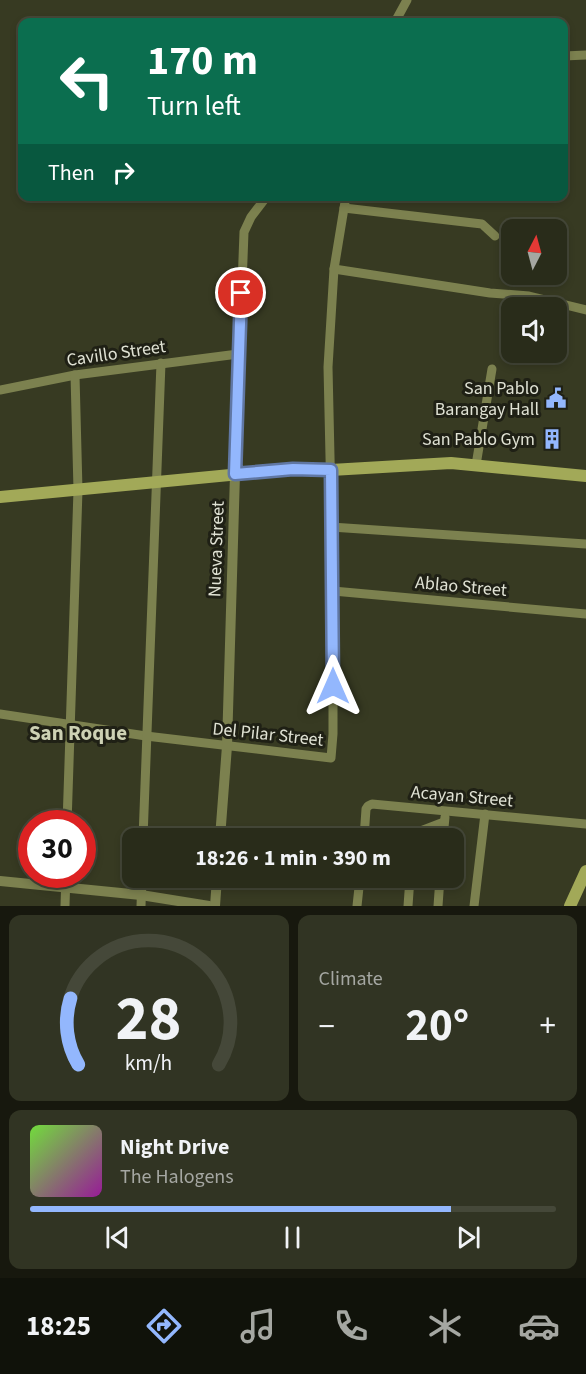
<!DOCTYPE html>
<meta charset="utf-8">
<style>
body{margin:0;font-family:"Source Sans 3",sans-serif;background:#313423;color:#f1f3f6;height:100vh;display:flex;flex-direction:column;font-size:22px;white-space:nowrap}
*{box-sizing:border-box;margin:0}
p{font-size:20px;color:#a5a7a2}
.icon{flex:none;width:33px;height:33px;fill:none;stroke:currentColor;stroke-width:2;stroke-linecap:round;stroke-linejoin:round}
.map{position:relative;height:906px;overflow:hidden}
.sheet{display:flex;flex-direction:column;gap:9px;padding:9px;background:#17180e;flex:1}
.sheet>*{flex:none}
.top-card{position:absolute;left:18px;top:18px;width:550px;height:183px;border-radius:12px;box-shadow:0 3px 9px #0003,0 0 0 2px #454839;background:#0b6e4f;color:#fff;overflow:hidden}
.needle{width:39px;rotate:6deg}
.tools{position:absolute;left:501px;top:219px;display:grid;gap:12px}
.tools a{display:grid;place-items:center;width:66px;height:66px;border-radius:12px;background:#292c1a;box-shadow:0 3px 9px #0003,0 0 0 2px #454839;font-size:30px}
.speed{position:absolute;left:18px;top:810px;display:flex;gap:12px;font-size:30px;font-weight:700;text-align:center}
.speed>*{display:grid;place-content:center;width:78px;height:78px;border-radius:50%;background:#292c1a;box-shadow:0 3px 9px #0003,0 0 0 2px #454839;line-height:1}
.speed .limit{border:9px solid #d22;background:#fff;color:#111}
.pin{position:absolute;display:grid;place-items:center;width:51px;height:51px;color:#fff;margin:-26px;border:3px solid #fff;border-radius:50%;box-shadow:0 2px 6px #0007}
.me{position:absolute;width:66px;margin:-33px;rotate:0deg;stroke-linejoin:round;filter:drop-shadow(0 0 4px #0008)}
.turn{display:flex;align-items:center;gap:21px;height:126px;padding:0 30px;font-size:27px}
.turn .icon{width:78px;height:78px;stroke-width:2.5}
.turn b{display:block;font-size:42px;line-height:51px}
.then{display:flex;align-items:center;height:57px;padding:0 30px;background:#0003;gap:12px;font-size:22px}
.big{font-size:45px;font-weight:700;line-height:1.1}
.sheet .widget{flex:1;display:flex;flex-direction:column;justify-content:center;gap:9px;min-width:0;padding:0 21px;border-radius:12px;background:#313423}
.sheet .dial{align-items:center;gap:0}
.dial svg{height:156px;overflow:visible;fill:none;stroke:#454839;stroke-width:7;stroke-linecap:round;text-anchor:middle}
.dial text{fill:#f1f3f6;stroke:none}
.song{display:flex;align-items:center;gap:18px}
.cover{width:72px;height:72px;border-radius:9px;background:linear-gradient(135deg,hsl(100 70% 55%),hsl(300 70% 35%))}
.played{height:6px;border-radius:3px;background:linear-gradient(90deg,#93b7fd 80%,#454839 80%)}
.keys{display:flex;justify-content:space-around;direction:ltr}
.heat{display:flex;justify-content:space-between;align-items:center;font-size:33px;direction:ltr}
.sheet .tiles{flex:1;display:grid;gap:9px;grid-template-columns:1fr 1fr}
.widget:last-child{grid-column:span 2}
.trip{position:absolute;left:122px;top:828px;width:342px;height:60px;border-radius:12px;background:#292c1a;box-shadow:0 3px 9px #0003,0 0 0 2px #454839;font-weight:700;line-height:60px;text-align:center}
.tab-bar{display:flex;height:96px;justify-content:space-around;align-items:center;background:#10120a;color:#a5a7a2}
.tab-bar .icon{width:42px;height:42px}
.tab-bar .active{color:#93b7fd}
.tab-bar b{font-size:27px;color:#f1f3f6}
.map>svg:first-child{display:block}
.lines{fill:none;stroke-linecap:round;stroke-linejoin:round}
.minor{stroke:#7c814f;stroke-width:9}
.tertiary{stroke:#7c814f;stroke-width:10}
.secondary{stroke:#a2a958;stroke-width:12}
.route-casing{stroke:#6077a4;stroke-width:15}
.route{stroke:#93b7fd;stroke-width:10}
.labels{text-anchor:middle;stroke-width:6;stroke-linejoin:round;paint-order:stroke}
.street-label{font-size:18px;fill:#e0e2d4;stroke:#1f2015}
.poi-label{font-size:18px;fill:#e0e2d4;stroke:#1f2015;text-anchor:end}
.quarter-label{font-size:21px;font-weight:bold;fill:#cdd1b4;stroke:#1f2015}
</style>
<div class="map">
<svg width="586" height="906" viewBox="0 0 586 906">
<rect width="100%" height="100%" fill="#373a22"/>
<g class="lines">
<g class="minor">
<path d="M395,22L407,0"/>
<path d="M564,56L586,55"/>
<path d="M344,208L482,224L495,236"/>
<path d="M334,269L490,293L529,296L586,310"/>
<path d="M0,390L75,375L238,354"/>
<path d="M476,465L492,369"/>
<path d="M235,474L244,232L251,217L267,196"/>
<path d="M331,527L586,544"/>
<path d="M333,591L586,614"/>
<path d="M0,714L146,736L331,758L333,734V591L328,367L334,269L346,196"/>
<path d="M67,824L78,490L75,375"/>
<path d="M143,838L161,363"/>
<path d="M364,838L366,809L368,806L372,804L586,824"/>
<path d="M414,838L418,832L444,822"/>
<path d="M443,838L445,817"/>
<path d="M65,906L66,874"/>
<path d="M141,906L142,878"/>
<path d="M357,906L360,878"/>
<path d="M408,906L410,878"/>
<path d="M438,906L440,878"/>
<path d="M474,906L485,814"/>
</g>
<g class="tertiary">
<path d="M220,838L227,746L235,474"/>
<path d="M0,881L141,895L209,906"/>
<path d="M215,906L217,878"/>
</g>
<g class="secondary">
<path d="M0,497L293,469L331,470L451,463L586,476"/>
<path d="M570,906L586,871"/>
</g>
</g>
<g class="lines">
<g class="route-casing">
<path id="route" d="M241,293L235,474L293,469L331,470L333,686"/>
</g>
<use href="#route" class="route"/>
</g>
<defs>
<g id="civic-bare" transform="scale(1.62)"><path d="M-.6-6.5H3V-4.5H.6V-3L4-1V1h2V6H-6V1h2V-1L-.6-3ZM-1.2 2.5V6h2.4V2.5Z" fill="#93b7fd" stroke="#1f2015" stroke-width="2.5" paint-order="stroke"/></g>
<g id="building-bare" transform="scale(1.62)"><path d="M-4-6H4V6H1V3H-1V6H-4ZM-2.5-4.3h1.7v1.8h-1.7ZM.8-4.3h1.7v1.8H.8ZM-2.5-1h1.7V.8h-1.7ZM.8-1h1.7V.8H.8Z" fill="#93b7fd" stroke="#1f2015" stroke-width="2.5" paint-order="stroke"/></g>
</defs>
<g fill-rule="evenodd">
<use href="#civic-bare" x="556" y="398"/>
<use href="#building-bare" x="552" y="439"/>
</g>
<g class="labels">
<g class="street-label">
<text transform="translate(116 353) rotate(-8)" y="6">Cavillo Street</text>
<text transform="translate(216 549) rotate(-88)" y="6">Nueva Street</text>
<text transform="translate(461 586) rotate(5)" y="6">Ablao Street</text>
<text transform="translate(268 734) rotate(6)" y="6">Del Pilar Street</text>
<text transform="translate(462 796) rotate(5)" y="6">Acayan Street</text>
</g>
<g class="poi-label">
<text x="539" y="394">San Pablo<tspan x="539" dy="21">Barangay Hall</tspan></text>
<text x="535" y="445">San Pablo Gym</text>
</g>
<g class="quarter-label">
<text x="78" y="740">San Roque</text>
</g>
</g>
</svg>
<div class="tools">
<a><svg class="needle" viewBox="-14 -14 28 28"><path d="M0-13l5 13h-10z" fill="#e53935"/><path d="M0 13l5-13h-10z" fill="#a5a7a2"/></svg></a>
<a><svg class="icon" aria-label="sound" viewBox="0 0 24 24"><path d="M4 9h4l5-4v14l-5-4H4zM17 9q2 3 0 6"/></svg></a>
</div>
<div class="speed"><div class="limit">30</div></div>
<div class="pin" style="left:241px;top:293px;background:#d93025"><svg class="icon" aria-label="arrive" viewBox="0 0 24 24"><path d="M6 21V4h12l-3 4 3 4H6"/></svg></div>
<svg class="me" style="left:333px;top:686px" viewBox="-20 -20 40 40"><path d="M0-17L14 15 0 8-14 15z" fill="#93b7fd" stroke="#fff" stroke-width="4"/></svg>
<div class="trip">18:26 · 1 min · 390 m</div>
<div class="top-card">
<div class="turn"><svg class="icon" aria-label="left" viewBox="0 0 24 24"><path d="M17 20v-9H6M10 6l-5 5 5 5"/></svg><div><b>170 m</b>Turn left</div></div>
<div class="then">Then<svg class="icon" aria-label="right" viewBox="0 0 24 24"><path d="M7 20v-9h11M14 6l5 5-5 5"/></svg></div>
</div>
</div>
<section class="sheet">
<div class="tiles">
<div class="widget dial"><svg viewBox="0 0 100 80">
<path d="M14 69A42 42 0 1 1 86 69"/>
<path d="M14 69A42 42 0 0 1 10 35" stroke="#93b7fd"/>
<text x="50" y="56" font-size="32" font-weight="700">28</text>
<text x="50" y="72" font-size="11">km/h</text>
</svg></div>
<div class="widget"><p>Climate</p>
<div class="heat"><a>−</a><b class="big">20°</b><a>+</a></div>
</div>
<div class="widget">
<div class="song"><i class="cover"></i><div><b>Night Drive</b><p>The Halogens</p></div></div>
<div class="played"></div>
<div class="keys"><svg class="icon" aria-label="previous" viewBox="0 0 24 24"><path d="M18 5L8 12l10 7zM5 5v14"/></svg><svg class="icon" aria-label="pause" viewBox="0 0 24 24"><path d="M8 5v14M16 5v14"/></svg><svg class="icon" aria-label="next" viewBox="0 0 24 24"><path d="M6 5l10 7-10 7zM19 5v14"/></svg></div>
</div>
</div>
</section>
<nav class="tab-bar">
<b>18:25</b>
<svg class="icon active" aria-label="directions" viewBox="0 0 24 24"><path d="M12 3l9 9-9 9-9-9zM9 14v-3h6M13 9l2 2-2 2"/></svg>
<svg class="icon" aria-label="music" viewBox="0 0 24 24"><path d="M9 18V5l10-2v13"/><circle cx="6" cy="18" r="3"/><circle cx="16" cy="16" r="3"/></svg>
<svg class="icon" aria-label="phone" viewBox="0 0 24 24"><path d="M5 4h4l2 5-3 2q2 4 5 5l2-3 5 2v4C11 20 4 13 5 4z"/></svg>
<svg class="icon" aria-label="climate" viewBox="0 0 24 24"><path d="M12 3v18M4 7l16 10M4 17L20 7"/></svg>
<svg class="icon" aria-label="car" viewBox="0 0 24 24"><path d="M5 17H2v-5l4-1 3-4h7l3 4 3 1v5h-3M9 17h6M6 11h13"/><circle cx="7" cy="17" r="2"/><circle cx="17" cy="17" r="2"/></svg>
</nav>
